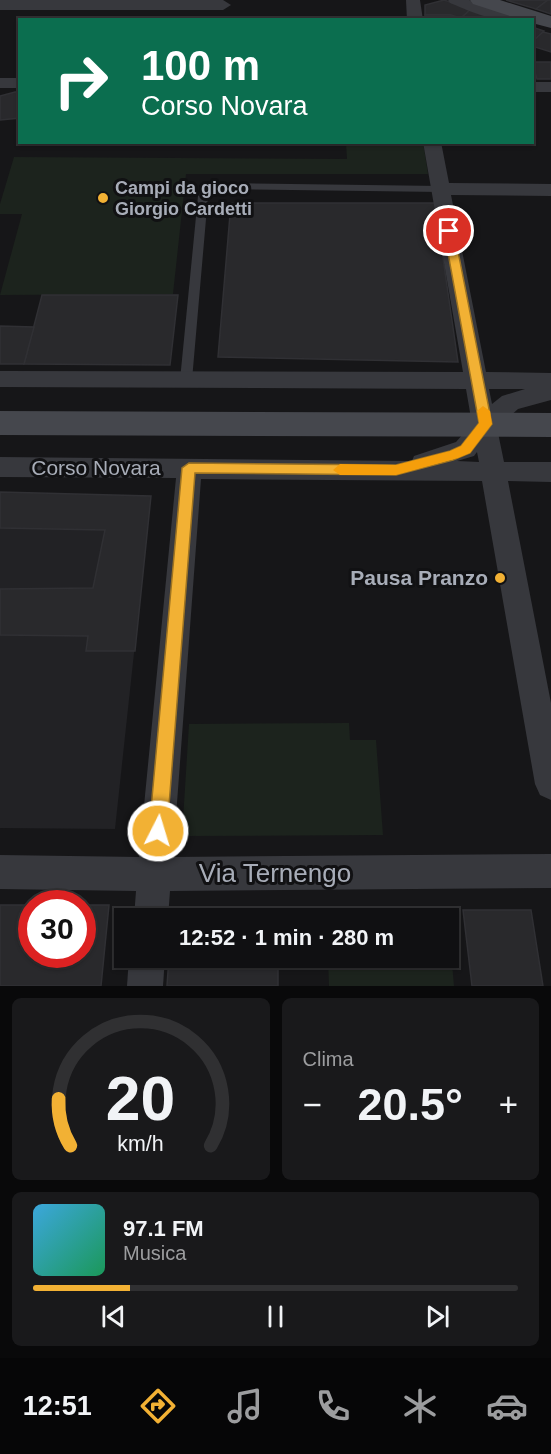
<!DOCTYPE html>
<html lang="it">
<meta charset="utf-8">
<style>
body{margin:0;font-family:Helvetica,sans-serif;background:#19191b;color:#f1f3f6;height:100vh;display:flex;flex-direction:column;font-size:22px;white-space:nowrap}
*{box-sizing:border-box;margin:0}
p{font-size:20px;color:#9c9d9f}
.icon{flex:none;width:33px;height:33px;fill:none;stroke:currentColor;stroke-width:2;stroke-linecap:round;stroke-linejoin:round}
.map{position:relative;height:986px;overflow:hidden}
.side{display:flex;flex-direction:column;gap:12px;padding:12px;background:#09090a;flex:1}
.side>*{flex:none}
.banner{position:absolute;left:18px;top:18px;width:516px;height:126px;border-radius:0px;box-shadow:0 2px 4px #0004,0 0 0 2px #303032;background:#0b6e4f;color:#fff;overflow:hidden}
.speed{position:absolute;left:18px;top:890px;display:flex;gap:12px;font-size:30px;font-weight:700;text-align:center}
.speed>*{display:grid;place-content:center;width:78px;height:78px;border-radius:50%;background:#101012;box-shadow:0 2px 4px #0004,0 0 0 2px #303032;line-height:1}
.speed .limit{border:9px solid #d22;background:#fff;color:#111}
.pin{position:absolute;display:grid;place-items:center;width:51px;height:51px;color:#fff;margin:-26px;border:3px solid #fff;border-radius:50%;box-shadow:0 2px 6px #0007}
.me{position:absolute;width:66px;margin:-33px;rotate:5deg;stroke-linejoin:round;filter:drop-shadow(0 0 4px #0008)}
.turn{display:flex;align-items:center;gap:21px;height:126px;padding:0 24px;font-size:27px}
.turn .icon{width:78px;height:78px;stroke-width:2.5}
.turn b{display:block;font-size:42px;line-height:51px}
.big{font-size:45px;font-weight:700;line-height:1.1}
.side .card{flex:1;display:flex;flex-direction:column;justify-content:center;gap:9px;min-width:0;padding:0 21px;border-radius:9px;background:#19191b}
.side .dial{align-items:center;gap:0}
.dial svg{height:156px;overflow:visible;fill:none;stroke:#303032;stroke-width:7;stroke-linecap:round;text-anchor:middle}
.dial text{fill:#f1f3f6;stroke:none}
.song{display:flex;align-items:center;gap:18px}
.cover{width:72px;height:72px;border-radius:9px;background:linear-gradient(135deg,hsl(200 70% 55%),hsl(150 70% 35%))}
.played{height:6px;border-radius:3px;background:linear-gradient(90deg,#f2b134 20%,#303032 20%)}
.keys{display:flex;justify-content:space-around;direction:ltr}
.heat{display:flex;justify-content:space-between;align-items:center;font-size:33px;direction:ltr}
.side .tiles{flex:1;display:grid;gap:12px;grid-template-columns:1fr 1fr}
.card:last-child{grid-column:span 2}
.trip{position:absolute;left:114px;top:908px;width:345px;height:60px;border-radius:0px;background:#101012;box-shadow:0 2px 4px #0004,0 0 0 2px #303032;font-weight:700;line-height:60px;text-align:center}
.dock{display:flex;height:96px;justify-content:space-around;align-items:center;background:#060607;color:#9c9d9f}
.dock .icon{width:42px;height:42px}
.dock .on{color:#f2b134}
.dock b{font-size:27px;color:#f1f3f6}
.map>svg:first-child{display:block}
.built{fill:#222225}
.green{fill:#1c231d}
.building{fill:#29292c;stroke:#303034;stroke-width:1.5}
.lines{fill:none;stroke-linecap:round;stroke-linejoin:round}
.service{fill:#37383d;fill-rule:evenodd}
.minor{fill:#37383d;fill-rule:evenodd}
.secondary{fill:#45474d;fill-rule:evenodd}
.route{fill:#f2b134;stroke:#9d7322;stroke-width:1.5}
.slow{fill:#f59e0b}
.poi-dot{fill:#f2b134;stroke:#111113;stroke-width:2}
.labels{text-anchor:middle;stroke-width:6;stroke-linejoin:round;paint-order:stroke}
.far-poi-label{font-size:18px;font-weight:bold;fill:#a8adb8;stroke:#111113;text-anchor:start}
.street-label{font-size:21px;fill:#a8adb8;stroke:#111113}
.poi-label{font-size:21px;font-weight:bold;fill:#a8adb8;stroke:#111113;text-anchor:end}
.near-street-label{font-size:26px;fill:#a8adb8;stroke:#111113}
</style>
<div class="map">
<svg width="551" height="986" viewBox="0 0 551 986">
<rect width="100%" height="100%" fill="#161618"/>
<path class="built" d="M0,492L151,496L115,829L0,828Z"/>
<g class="green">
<path d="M423,142L428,174H186L173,294L0,295L22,214H0V204L14,157L347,159L346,143Z"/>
<path d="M349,723L350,740H376L383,835L182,836L189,724Z"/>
<path d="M449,929L454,986H329L328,957H448Z"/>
</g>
<g class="building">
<path d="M444,0L471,9L461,18L451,15H425V5Z"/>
<path d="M506,0H548L536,9Z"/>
<path d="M548,0H551V14L536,9Z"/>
<path d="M471,9L502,18L465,20L461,18Z"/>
<path d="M425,15H451L452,20H426Z"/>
<path d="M532,27L544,31L532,42Z"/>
<path d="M543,32L551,34V52L532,46V42Z"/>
<path d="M532,62H551V79H537Z"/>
<path d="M15,92H20V118L0,120V96Z"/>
<path d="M231,203H435L458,362L218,357Z"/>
<path d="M42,295H178L170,365L24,364Z"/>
<path d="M0,326L34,327L24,364H0Z"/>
<path d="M0,492L151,496L135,651H86L88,636L0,635V589L93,588L105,530L0,528Z"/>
<path d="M0,905H32V954H82V905H109L101,986H0Z"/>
<path d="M463,910H531L543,986H472Z"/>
<rect x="172" y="915" width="106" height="3"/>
<path d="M169,957H278V986H167Z"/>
</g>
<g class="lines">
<path class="service" d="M223,183L441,186L446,189L441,192L223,189L212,191L208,196L192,380L186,384L180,380L198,196L205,187Z"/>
<g class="minor">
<path d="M0,0H223L231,5L223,10H0Z"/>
<path d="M406,0H420L423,20H407Z"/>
<path d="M448,0H469L501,9L515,6L523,11C506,30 468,10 450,3Z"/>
<rect x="0" y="78" width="20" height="10"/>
<rect x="532" y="82" width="19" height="10"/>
<path d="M423,142H441L449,183L551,184V196L451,195L486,372L551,373V400L518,409L497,428L504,462H551V482L508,481L551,703V800L540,795L535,784L482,481L201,479L173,857L551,854V888L170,891L168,918H134L136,891L0,889V855L139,857L176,478L0,477V457L412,461L414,456L456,442L472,424L466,389L0,387V371L463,372ZM489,389H525L502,396L492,404ZM477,452L479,462L457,461L474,456Z"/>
<path d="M129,957H165L163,986H127Z"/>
</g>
<g class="secondary">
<path d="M470,0H500L551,16V28L532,23V20H522L473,4Z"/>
<path d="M0,411L551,413V437L0,435Z"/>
</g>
</g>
<path class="route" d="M449,228L454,231L492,424L470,453L453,460L396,475L195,473L167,831L164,838L158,840L152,838L149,831L182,468L189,463L396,465L450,451L461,446L479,423L444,231Z"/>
<path class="slow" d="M483,406L490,411L492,424L470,453L458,458L396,475H340L333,470L340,464L396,465L450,451L461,446L479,423L477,411Z"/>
<g class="poi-dot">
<circle cx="103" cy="198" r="6"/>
<circle cx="500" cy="578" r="6"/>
</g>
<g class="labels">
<g class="far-poi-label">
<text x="115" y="194">Campi da gioco<tspan x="115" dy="21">Giorgio Cardetti</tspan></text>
</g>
<g class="street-label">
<text x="96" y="475">Corso Novara</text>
</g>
<g class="poi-label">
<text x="488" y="585">Pausa Pranzo</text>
</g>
<g class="near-street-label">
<text x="275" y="882">Via Ternengo</text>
</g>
</g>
</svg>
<div class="speed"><div class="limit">30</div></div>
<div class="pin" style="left:449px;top:231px;background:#d93025"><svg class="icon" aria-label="arrive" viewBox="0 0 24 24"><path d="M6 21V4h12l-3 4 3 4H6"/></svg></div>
<svg class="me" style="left:158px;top:831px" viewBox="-20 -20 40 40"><circle r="17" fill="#f2b134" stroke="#fff" stroke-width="3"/><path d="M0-11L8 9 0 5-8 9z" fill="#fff"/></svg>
<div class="trip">12:52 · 1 min · 280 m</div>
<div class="banner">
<div class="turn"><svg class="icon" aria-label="right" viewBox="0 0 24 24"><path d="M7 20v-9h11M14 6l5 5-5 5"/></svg><div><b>100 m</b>Corso Novara</div></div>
</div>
</div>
<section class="side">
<div class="tiles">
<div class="card dial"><svg viewBox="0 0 100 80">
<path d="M14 69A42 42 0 1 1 86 69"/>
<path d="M14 69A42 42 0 0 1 8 45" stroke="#f2b134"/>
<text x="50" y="56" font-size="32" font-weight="700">20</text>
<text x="50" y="72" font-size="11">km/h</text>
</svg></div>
<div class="card"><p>Clima</p>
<div class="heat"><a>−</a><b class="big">20.5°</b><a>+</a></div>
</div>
<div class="card">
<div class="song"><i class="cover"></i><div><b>97.1 FM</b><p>Musica</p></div></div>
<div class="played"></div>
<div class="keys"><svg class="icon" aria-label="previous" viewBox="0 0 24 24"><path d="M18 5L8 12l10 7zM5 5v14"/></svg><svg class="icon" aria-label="pause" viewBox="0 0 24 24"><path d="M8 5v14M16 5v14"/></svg><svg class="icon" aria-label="next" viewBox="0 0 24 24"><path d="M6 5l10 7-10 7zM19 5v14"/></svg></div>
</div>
</div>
</section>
<nav class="dock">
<b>12:51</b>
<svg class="icon on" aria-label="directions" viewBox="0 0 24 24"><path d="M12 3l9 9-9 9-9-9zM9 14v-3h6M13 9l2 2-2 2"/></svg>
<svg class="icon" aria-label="music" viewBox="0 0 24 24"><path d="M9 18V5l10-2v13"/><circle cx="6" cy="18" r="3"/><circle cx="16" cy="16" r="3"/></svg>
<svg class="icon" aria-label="phone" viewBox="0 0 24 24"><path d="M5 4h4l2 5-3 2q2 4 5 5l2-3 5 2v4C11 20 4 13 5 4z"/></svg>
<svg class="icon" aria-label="climate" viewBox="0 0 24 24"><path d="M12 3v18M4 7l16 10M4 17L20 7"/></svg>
<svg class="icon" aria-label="car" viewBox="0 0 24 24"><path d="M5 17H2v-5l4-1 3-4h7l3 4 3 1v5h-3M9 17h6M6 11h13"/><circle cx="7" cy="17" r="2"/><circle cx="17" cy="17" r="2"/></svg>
</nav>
